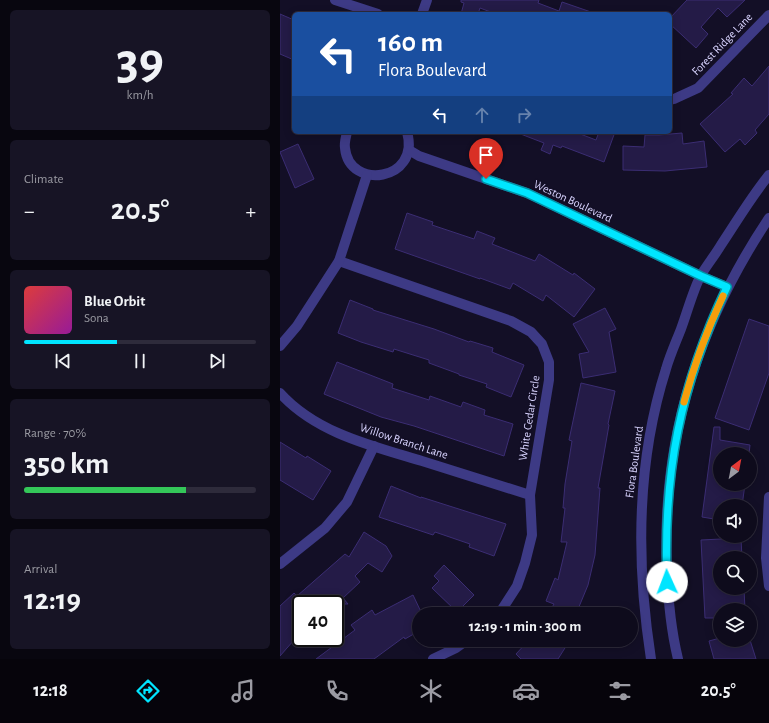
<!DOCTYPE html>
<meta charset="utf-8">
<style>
body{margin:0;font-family:"Alegreya Sans",sans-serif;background:#171425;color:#f1f3f6;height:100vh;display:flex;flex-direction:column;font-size:15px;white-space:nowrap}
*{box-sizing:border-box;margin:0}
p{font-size:13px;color:#9b9ba3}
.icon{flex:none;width:22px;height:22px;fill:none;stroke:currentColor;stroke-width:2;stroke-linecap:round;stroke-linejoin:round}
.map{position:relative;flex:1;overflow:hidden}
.sheet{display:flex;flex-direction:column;gap:10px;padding:10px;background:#08060f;width:280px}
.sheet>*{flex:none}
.guide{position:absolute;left:12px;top:12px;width:380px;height:122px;border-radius:6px;box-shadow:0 2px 10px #0003,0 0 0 1px #2e2b3b;background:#1a4fa0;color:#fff;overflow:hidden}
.needle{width:26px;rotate:32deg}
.tools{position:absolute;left:433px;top:447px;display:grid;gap:8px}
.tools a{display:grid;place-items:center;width:44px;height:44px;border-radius:50%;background:#0e0b1c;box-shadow:0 2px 10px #0003,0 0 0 1px #2e2b3b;font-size:20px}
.speed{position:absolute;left:12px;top:595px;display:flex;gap:8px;font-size:20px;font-weight:700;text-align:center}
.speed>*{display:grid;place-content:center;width:52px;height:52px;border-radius:50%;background:#0e0b1c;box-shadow:0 2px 10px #0003,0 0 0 1px #2e2b3b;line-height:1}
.speed .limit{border:2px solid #111;border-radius:6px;background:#fff;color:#111}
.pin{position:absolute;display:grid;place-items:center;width:34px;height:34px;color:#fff;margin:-41px -17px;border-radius:50% 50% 50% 0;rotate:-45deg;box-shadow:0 0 4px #0007}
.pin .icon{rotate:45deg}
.me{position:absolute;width:44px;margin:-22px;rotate:358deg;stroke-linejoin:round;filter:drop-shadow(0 0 3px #0008)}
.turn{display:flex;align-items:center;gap:14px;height:84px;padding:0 20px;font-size:18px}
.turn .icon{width:52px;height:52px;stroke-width:2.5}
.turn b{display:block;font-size:28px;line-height:34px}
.lanes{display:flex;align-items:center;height:38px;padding:0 20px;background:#0003;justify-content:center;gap:20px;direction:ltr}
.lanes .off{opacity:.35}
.big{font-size:30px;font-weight:700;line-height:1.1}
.sheet .widget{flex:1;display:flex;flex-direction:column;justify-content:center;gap:6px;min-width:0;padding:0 14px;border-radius:6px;background:#171425}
.sheet .dial{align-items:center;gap:0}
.dial b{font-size:52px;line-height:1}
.song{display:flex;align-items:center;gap:12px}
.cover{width:48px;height:48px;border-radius:6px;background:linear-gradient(135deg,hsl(0 70% 55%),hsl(300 70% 35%))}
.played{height:4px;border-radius:2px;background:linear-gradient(90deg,#00e5ff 40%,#2e2b3b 40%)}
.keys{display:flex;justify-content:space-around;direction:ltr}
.heat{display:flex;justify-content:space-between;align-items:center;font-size:22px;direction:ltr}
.charge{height:6px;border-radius:3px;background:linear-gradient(90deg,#34c759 70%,#2e2b3b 0)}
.trip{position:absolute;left:132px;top:607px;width:226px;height:40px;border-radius:20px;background:#0e0b1c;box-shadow:0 2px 10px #0003,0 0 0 1px #2e2b3b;font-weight:700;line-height:40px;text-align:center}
.menu{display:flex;height:64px;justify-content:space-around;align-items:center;background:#06040b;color:#9b9ba3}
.menu .icon{width:28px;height:28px}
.menu .active{color:#00e5ff}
.menu b{font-size:18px;color:#f1f3f6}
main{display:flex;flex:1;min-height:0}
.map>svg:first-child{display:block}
.building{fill:#241b47;stroke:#3b2d73}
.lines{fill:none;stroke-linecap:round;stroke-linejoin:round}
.minor{stroke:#3d3a85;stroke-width:10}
.tertiary{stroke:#3d3a85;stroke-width:10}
.route-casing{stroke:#0095a6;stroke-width:10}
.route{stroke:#00e5ff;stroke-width:7}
.slow{stroke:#f59e0b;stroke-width:7}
.labels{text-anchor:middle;stroke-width:3;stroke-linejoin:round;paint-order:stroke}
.street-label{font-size:12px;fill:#d9d4ff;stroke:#130f26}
</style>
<main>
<section class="sheet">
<div class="widget dial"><b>39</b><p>km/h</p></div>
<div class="widget"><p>Climate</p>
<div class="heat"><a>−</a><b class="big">20.5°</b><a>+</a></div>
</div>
<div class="widget">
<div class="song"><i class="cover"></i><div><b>Blue Orbit</b><p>Sona</p></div></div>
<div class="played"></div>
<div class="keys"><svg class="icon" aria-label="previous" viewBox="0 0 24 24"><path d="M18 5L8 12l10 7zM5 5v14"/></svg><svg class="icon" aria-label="pause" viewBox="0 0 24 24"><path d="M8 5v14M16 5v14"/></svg><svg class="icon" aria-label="next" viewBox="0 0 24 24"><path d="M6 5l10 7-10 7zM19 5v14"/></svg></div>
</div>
<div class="widget"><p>Range · 70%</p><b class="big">350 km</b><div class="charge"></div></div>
<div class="widget"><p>Arrival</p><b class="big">12:19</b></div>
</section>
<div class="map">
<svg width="489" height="659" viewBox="0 0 489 659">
<rect width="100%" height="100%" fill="#130f26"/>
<g class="building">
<path d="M181,0H259L258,3L279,11L282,2L311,12V14H216L200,8L198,14H181L184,3L181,2Z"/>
<path d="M407,0H465L447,17L438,8L421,27L428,34L416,48L390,24V18Z"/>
<path d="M0,14L14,20V60L0,54Z"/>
<path d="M489,66V114L475,130L477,133L465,145L460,139L445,152L420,124L453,94L451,93L464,78L472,86Z"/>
<path d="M238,132H295L316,140L319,132H335L324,162L282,146L281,148L273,145L270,154L261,150L264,143L238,133Z"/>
<path d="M402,133L403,144L424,141L427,167L385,171L343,170V146L364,147L365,135H379Z"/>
<path d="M18,144L34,179L15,188L0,152Z"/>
<path d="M127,213L153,222L152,225L194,239L197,231L215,238L212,244L255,261L259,254L293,275L294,273L315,289L294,317L266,295L263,301L233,283L230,289L200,278V279L115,249Z"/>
<path d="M70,300L93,309V310L154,329L189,342L190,341L213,348L212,352L244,365L231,397L206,387L207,384L179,375V374L149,363V360L114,349L113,352L81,342L58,333Z"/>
<path d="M325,308L336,329L329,332L336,372L303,378L299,354L309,352L293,324Z"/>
<path d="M469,319L489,326V373L469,430L435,418Z"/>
<path d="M57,362L113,384L112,388L149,400L150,396L181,407L183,402L205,410L204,415L233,424L224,456L134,426L101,417L44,394Z"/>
<path d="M301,383L335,391L328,424L329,425L318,488H320L315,555L308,585L296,614H268L274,604L266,601L275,578L278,580L287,542H281L285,508H283L285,484L292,441L289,440Z"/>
<path d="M434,427H440V440L470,445L469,454H440V484H465L462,506H440V520L422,517Z"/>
<path d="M0,442L26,458L27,456L51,471L33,500L0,480Z"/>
<path d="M111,486L141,498V497L226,524L214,556L189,547L190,544L155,532L153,535L99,517Z"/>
<path d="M84,532L106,546L112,556L102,572L88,563L75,576L80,582L63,598L68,604H65L55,613V604H21V632L0,656V606L14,593L17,596L65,554L69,557Z"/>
<path d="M461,538L462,558H440V588H464L465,610H440V618H425L421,540Z"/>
<path d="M164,565L194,595L177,612L152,588L159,581L154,576Z"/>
<path d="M133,595L142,614H139V631L125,639L124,637L94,659H36L75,630L71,625L92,610L95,615Z"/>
<path d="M440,638V640H470L476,659H434L429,641Z"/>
<path d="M249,640H290L278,659H241L236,654Z"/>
</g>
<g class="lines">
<g class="minor">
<path d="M55,0L98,14"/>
<path d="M142,14L147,0"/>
<path d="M390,100L394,99L418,88L489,15"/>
<path d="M67,132C66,137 64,143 65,148C69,191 141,181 127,132"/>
<path d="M129,150L139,156L247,193L421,276"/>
<path d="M59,261L231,321L251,332L262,344L269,362V380L250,495L252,535L245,563L237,586L219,614"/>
<path d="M0,346L17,326L59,261L87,175"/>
<path d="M0,393C36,433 92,446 142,461C178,472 214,484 250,495"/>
<path d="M489,497L486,558L489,586"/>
<path d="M0,564L45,528L67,502L94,446"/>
<path d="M153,659L176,648L187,640"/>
</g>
<g class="tertiary">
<path d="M421,276L447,287"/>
<path d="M371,659C356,562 356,463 386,369C390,355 396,342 401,329C407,313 413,290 421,275C427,265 435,255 441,245C457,221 471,197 489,175"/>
<path d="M398,659C391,630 388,599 387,569C381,440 418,324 489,218"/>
</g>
</g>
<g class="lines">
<g class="route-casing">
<path id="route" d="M206,179L247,193L421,276L447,287C400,386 383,473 387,582"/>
</g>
<use href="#route" class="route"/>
<path class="slow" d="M404,402C414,365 427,330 443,296"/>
</g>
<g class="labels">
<g class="street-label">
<text transform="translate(442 44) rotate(-46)" y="4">Forest Ridge Lane</text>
<text transform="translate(293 201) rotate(25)" y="4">Weston Boulevard</text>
<text transform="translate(249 418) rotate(-81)" y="4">White Cedar Circle</text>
<text transform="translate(124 441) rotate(18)" y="4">Willow Branch Lane</text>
<text transform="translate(354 462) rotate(-82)" y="4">Flora Boulevard</text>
</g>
</g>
</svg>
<div class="tools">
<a><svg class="needle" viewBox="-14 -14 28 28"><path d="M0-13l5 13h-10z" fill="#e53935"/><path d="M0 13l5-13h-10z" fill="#9b9ba3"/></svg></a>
<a><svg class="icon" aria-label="sound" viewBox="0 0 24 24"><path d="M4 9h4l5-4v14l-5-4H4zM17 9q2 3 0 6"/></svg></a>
<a><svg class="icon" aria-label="search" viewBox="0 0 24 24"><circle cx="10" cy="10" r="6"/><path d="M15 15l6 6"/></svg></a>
<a><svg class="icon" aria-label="layers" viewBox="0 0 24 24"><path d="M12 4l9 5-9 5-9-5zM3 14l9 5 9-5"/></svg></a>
</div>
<div class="speed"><div class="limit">40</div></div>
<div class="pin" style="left:206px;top:179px;background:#d93025"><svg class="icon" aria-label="arrive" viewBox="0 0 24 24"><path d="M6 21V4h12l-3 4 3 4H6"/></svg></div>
<svg class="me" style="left:387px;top:582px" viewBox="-20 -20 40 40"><circle r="19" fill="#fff"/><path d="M0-13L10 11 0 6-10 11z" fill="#00e5ff"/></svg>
<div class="trip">12:19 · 1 min · 300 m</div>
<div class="guide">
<div class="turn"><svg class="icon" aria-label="left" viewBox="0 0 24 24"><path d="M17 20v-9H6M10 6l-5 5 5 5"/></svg><div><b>160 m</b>Flora Boulevard</div></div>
<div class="lanes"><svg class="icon" aria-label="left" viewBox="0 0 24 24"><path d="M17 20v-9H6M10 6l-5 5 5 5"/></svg><svg class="icon off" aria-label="ahead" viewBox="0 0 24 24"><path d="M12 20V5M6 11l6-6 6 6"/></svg><svg class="icon off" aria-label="right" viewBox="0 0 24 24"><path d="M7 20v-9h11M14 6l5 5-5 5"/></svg></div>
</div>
</div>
</main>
<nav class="menu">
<b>12:18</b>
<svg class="icon active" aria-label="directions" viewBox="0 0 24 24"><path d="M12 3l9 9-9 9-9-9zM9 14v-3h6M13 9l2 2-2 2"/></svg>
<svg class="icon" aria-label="music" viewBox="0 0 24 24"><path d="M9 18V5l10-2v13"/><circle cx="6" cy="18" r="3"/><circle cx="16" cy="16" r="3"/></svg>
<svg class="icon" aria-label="phone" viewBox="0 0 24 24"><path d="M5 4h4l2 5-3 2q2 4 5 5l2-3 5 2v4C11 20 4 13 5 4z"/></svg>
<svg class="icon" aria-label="climate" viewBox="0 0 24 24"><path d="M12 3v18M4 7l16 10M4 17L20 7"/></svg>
<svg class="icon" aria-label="car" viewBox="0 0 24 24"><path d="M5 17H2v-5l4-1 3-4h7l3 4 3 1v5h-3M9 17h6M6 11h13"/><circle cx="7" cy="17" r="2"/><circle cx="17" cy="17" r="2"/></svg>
<svg class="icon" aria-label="filters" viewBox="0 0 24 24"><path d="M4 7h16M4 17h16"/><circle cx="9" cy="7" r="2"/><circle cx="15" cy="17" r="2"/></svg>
<b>20.5°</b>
</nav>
